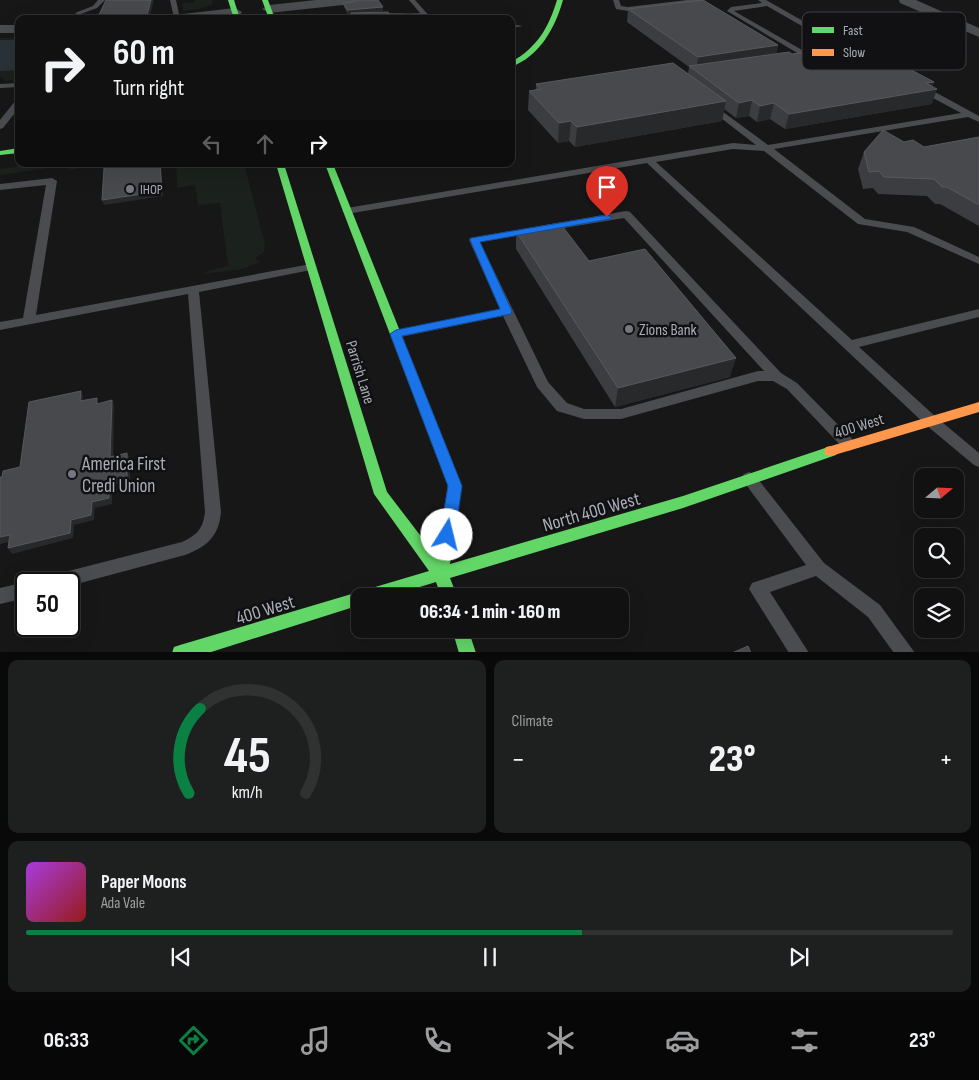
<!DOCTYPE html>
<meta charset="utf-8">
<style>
body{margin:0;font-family:"Sofia Sans Condensed",sans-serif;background:#1e1f1f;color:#f1f3f6;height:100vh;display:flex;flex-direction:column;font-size:19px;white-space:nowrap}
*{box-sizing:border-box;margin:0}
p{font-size:16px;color:#9c9d9f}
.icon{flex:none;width:28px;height:28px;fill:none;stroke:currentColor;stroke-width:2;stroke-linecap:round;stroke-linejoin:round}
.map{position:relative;height:652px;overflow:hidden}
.side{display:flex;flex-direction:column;gap:8px;padding:8px;background:#090909;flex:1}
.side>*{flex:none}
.hud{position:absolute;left:15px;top:15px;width:500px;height:152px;border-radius:10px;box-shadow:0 5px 20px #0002,0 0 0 1px #303131;background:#111;color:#f1f3f6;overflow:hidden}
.needle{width:32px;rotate:71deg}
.controls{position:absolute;left:914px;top:468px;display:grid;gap:10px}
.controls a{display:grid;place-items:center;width:50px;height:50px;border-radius:10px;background:#111;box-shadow:0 5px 20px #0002,0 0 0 1px #303131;font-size:25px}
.speed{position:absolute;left:15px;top:572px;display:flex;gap:10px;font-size:25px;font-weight:700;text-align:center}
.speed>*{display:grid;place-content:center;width:65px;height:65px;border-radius:50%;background:#111;box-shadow:0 5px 20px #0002,0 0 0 1px #303131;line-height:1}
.speed .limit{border:2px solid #111;border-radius:8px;background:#fff;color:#111}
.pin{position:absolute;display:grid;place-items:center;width:42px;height:42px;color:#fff;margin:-51px -21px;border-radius:50% 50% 50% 0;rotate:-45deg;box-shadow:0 0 5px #0007}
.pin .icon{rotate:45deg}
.me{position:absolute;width:55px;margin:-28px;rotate:9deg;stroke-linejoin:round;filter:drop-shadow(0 0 4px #0008)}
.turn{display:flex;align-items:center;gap:18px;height:105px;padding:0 15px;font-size:22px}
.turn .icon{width:65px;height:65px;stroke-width:2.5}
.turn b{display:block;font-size:35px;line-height:42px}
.lanes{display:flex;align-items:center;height:48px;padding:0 15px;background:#0003;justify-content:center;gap:25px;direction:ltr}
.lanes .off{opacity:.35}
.big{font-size:38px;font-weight:800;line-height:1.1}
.side .tile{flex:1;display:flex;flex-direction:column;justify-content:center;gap:8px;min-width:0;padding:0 18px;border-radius:10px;background:#1e1f1f}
.side .dial{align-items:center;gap:0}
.dial svg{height:130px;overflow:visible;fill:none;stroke:#303131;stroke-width:7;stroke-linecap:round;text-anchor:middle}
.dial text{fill:#f1f3f6;stroke:none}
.song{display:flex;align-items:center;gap:15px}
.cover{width:60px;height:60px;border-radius:8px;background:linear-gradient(135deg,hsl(280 70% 55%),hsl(0 70% 35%))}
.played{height:5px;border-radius:2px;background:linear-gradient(90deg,#0b8043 60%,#303131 60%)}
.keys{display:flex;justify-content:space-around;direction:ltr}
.heat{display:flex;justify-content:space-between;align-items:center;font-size:28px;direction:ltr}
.side .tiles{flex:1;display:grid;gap:8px;grid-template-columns:1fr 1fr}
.tile:last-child{grid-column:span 2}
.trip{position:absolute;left:351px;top:588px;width:278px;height:50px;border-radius:10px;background:#111;box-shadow:0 5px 20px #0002,0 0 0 1px #303131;font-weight:800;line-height:50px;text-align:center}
.menu{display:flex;height:80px;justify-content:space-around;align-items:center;background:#070707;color:#9c9d9f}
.menu .icon{width:35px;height:35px}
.menu .current{color:#0b8043}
.menu b{font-size:22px;color:#f1f3f6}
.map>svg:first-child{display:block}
.green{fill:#1b211c}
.water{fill:#2a3239}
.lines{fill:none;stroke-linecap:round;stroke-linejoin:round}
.lane{fill:#4b4c50;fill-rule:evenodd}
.street{fill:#4b4c50;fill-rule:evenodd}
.fast{fill:#63d668;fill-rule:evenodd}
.slow{fill:#ff974d;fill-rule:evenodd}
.wall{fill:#3c3d40}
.shaded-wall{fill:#28292a}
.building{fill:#48494d;stroke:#57595e}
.route{fill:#1a73e8;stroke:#114b97}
.poi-dot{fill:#757880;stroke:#111113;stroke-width:2}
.labels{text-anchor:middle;stroke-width:5;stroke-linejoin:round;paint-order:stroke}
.far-poi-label{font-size:14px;fill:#a8adb8;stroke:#111113;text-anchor:start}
.poi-label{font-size:16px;fill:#a8adb8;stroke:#111113;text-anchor:start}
.street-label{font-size:16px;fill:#a8adb8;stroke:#111113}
.near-poi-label{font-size:19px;fill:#a8adb8;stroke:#111113;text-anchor:start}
.near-street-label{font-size:19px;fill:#a8adb8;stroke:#111113}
.key{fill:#111113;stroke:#3e4045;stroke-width:1}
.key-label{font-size:14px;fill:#a8adb8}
</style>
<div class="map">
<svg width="979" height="653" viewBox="0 0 979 653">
<rect width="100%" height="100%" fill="#171717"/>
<g class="green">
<path d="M195,0H212L213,4L199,9L183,11L182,3L195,2Z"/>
<path d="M19,37V80L6,81L0,76V38Z"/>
<path d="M38,164H89L88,167L69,170V165L0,175V169Z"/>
<path d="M176,164H244L265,244L264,252L255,258L260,262L242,269L204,274L207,271L228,266L220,203L198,205L195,185L177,188Z"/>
</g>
<path class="water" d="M0,40H19V67L17,70L0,71Z"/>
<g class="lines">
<g class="lane">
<path d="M98,0H105L97,8L78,15L75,13L93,6Z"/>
<path d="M170,0H176L180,19L174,18Z"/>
<path d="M409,0H415L432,19H425L423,16L341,19C358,9 399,15 420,13Z"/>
<path d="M613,0H619L621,6L628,7L687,0H706L628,11L616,9Z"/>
<path d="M758,0H766L863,55L856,57L767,6L734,11L816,58L809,60L727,11L731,7L762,3Z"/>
<path d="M511,24L523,26L511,28Z"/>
<path d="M19,83V87L0,88V84Z"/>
<path d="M918,86H924L979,116V122L968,117L774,149L865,219L914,227L979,257V264L907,232L858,224L764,151L733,149L656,162L852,340L979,309V317L859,347L936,417L979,453V467L974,465L926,425L647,163L347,214L342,211L347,208L733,143L756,145L708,108V104L711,103L768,145L961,113L918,90Z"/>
<path d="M16,100H19V108L3,128L0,129V120Z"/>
<path d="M52,178L57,181L36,315L311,264L317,267L311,270L199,292L221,512C219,536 207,547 185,555L69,586V584H40L43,579L49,576L182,542C197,535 203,529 205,512L188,294L0,330V322L23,318L46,185L0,190V184Z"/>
<path d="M626,211L630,212L781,373L797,383L854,441L856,445L854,449L849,451L844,449L787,389L773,381H758L621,419H584L557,411L537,387L503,316L396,338L390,334L396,330L500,309L469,240L470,238ZM624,218L764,371H758L621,409H584L567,403L548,382L480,242Z"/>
<path d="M749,472L754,474L824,563L880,605L915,653H894L868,617L816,576L770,592L809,653H789L749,589L752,583L806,565L744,482L741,478L744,474Z"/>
<path d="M26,582L30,584H26V598L0,604V588Z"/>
</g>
<g class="street">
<path d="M316,0H358L352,4L269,13L262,9L269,5Z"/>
<path d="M899,0H916L979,28V37L900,3Z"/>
<path d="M235,8L242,12L240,15L211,19H167L174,15Z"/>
<rect x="0" y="25" width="19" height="8"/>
</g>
<g class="fast">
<path d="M228,0H234L240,19H234Z"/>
<path d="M262,0H268L275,19H269Z"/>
<path d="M557,0H563C555,28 540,56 511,67V62C537,48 549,27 557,0Z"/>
<path d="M19,148V153L0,155V151Z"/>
<path d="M276,164H284L387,492L436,556L448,486L325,164H333L462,486L450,564L683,496L831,446L836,447L838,451L836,455L683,508L450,578L457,596H441L436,582L390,596H360V605L208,653H172L174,647L180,645L429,571L374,494Z"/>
<path d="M452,629H468L476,653H459Z"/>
</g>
<path class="slow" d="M979,402V412L831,456L826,455L824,451L826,447L831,446Z"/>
</g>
<g class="wall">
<path d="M343,3L383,7V11L372,12L393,19H352L351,14H348L344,7Z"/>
<path d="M628,9L778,45L776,54H792L934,82L932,87V104L785,129L770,119L757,122L749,116L736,118L724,109L722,121L575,147L569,141L558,143L528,110L529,91L536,90V84L688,74L689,67L627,22Z"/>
<path d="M979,137V226L940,204H935L927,196L878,194L873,188L863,189L858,169L864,152L904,142L924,147Z"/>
<path d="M516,231L589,261L730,377L615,407L516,249Z"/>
</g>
<g class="shaded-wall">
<path d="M151,0H154L149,19H146Z"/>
<path d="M383,7V11L348,14V10Z"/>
<path d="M778,45L775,60L696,71L698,57Z"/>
<path d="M934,82L930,90L937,89L932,104L785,129L789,114Z"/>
<path d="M752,100L749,116L736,118L739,103Z"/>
<path d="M726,101L722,121L575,147L577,127Z"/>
<path d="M774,103L770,119L757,122L760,106Z"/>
<path d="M571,121L569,141L558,143L559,123Z"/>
<path d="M160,164H161L163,196L104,205L102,200Z"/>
<path d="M736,358L730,377L615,407L618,388Z"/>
<path d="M81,391L83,396V407L80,401Z"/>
<path d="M112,400L114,406L113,463L110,457Z"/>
<path d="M127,453L130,459V487L112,491V504L95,508L94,520L74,525L73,538L12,554L8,548L92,502L109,486Z"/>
<path d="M10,535L14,541L0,544V537Z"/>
</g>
<g class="building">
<path d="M106,0H151L146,19H97Z"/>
<path d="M355,0H378L383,7L348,10L343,3L353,2Z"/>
<path d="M703,0L778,45L698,57L628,9Z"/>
<path d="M388,12L393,19H355L351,13Z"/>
<path d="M862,44L934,82L926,83L937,89L789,114L774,103L760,106L752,100L739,103L689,66L789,52L792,54Z"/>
<path d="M673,63L726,101L577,127L571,121L559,123L529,91L541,89L536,84Z"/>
<path d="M883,130L904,142L913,140L924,147L979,137V205L947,187H942L934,179L884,177L879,171L869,172L864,152Z"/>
<path d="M134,164H160L162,191L102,200L104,168Z"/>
<path d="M560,223L589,261L645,249L736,358L618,388L516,231Z"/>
<path d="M81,391L80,401L97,398V404L112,400L110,457L127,453V481L109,486V498L92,502L91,515L71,520L70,533L8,548L10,535L0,537V477H2L3,471L20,467L29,402Z"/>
<path d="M748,646L751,653H732Z"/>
</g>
<path class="route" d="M607,215L612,217L610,219L480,242L512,311L511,314L402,336L462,486L455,535L453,539L447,541L442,539L440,535L448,486L390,334L396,330L500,309L470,240L471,238Z"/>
<g class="poi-dot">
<circle cx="130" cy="189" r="5"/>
<circle cx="629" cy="329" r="5"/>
<circle cx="72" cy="474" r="5"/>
</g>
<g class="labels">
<g class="far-poi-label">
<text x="140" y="194">IHOP</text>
</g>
<g class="poi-label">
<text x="639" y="335">Zions Bank</text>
</g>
<g class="street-label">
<text transform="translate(361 372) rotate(73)" y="6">Parrish Lane</text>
<text transform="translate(859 425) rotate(-17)" y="6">400 West</text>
</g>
<g class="near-poi-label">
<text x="82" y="470">America First<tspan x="82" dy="22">Credi Union</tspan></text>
</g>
<g class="near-street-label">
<text transform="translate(591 511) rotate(-16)" y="7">North 400 West</text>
<text transform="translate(265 609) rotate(-17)" y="7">400 West</text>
</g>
</g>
<rect x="802" y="12" width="164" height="58" rx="8" class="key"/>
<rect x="812" y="27" width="22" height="6" fill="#63d668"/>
<rect x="812" y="49" width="22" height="7" fill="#ff974d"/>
<g class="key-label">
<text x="843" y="35">Fast</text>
<text x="843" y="57">Slow</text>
</g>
</svg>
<div class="controls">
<a><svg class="needle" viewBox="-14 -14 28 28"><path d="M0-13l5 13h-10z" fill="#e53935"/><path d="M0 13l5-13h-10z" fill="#9c9d9f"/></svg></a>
<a><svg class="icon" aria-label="search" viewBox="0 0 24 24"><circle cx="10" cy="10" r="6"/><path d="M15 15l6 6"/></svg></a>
<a><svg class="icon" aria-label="layers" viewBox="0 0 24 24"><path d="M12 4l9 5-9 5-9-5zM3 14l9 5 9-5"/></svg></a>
</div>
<div class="speed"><div class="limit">50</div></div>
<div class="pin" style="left:607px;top:217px;background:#d93025"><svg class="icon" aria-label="arrive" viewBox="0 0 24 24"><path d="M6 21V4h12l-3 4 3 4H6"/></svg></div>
<svg class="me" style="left:447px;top:535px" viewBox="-20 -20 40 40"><circle r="19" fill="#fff"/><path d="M0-13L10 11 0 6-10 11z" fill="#1a73e8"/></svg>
<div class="trip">06:34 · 1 min · 160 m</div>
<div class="hud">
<div class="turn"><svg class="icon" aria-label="right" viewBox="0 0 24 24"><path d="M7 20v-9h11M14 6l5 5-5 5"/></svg><div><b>60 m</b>Turn right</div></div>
<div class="lanes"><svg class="icon off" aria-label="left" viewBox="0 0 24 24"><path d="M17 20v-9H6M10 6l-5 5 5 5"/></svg><svg class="icon off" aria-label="ahead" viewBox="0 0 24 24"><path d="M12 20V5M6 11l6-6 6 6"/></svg><svg class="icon" aria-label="right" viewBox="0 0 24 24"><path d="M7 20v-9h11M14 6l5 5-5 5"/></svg></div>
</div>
</div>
<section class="side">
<div class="tiles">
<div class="tile dial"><svg viewBox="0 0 100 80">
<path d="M14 69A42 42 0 1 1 86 69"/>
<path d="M14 69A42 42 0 0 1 21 17" stroke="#0b8043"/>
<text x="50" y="56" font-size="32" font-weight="700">45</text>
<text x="50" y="72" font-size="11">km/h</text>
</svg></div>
<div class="tile"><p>Climate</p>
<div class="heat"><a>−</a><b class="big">23°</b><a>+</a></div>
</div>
<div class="tile">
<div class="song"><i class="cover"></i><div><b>Paper Moons</b><p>Ada Vale</p></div></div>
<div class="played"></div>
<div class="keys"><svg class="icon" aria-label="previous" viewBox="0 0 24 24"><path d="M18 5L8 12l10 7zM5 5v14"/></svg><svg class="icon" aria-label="pause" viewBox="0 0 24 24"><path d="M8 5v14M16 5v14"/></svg><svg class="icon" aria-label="next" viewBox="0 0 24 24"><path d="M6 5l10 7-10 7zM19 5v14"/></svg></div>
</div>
</div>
</section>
<nav class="menu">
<b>06:33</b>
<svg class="icon current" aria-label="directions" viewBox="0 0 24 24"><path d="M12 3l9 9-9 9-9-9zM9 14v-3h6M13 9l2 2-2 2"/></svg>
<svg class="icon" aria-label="music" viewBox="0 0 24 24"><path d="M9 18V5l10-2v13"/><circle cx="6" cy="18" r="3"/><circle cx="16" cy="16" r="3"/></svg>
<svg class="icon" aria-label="phone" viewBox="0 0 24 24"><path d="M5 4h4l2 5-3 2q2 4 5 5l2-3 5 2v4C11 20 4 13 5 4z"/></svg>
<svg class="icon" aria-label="climate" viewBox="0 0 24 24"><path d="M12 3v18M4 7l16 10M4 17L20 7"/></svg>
<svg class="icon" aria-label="car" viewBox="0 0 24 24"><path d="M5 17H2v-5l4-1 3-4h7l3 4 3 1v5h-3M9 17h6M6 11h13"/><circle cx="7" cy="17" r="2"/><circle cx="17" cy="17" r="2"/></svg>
<svg class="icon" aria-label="filters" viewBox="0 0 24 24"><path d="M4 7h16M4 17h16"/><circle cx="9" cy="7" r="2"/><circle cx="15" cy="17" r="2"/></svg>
<b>23°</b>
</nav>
